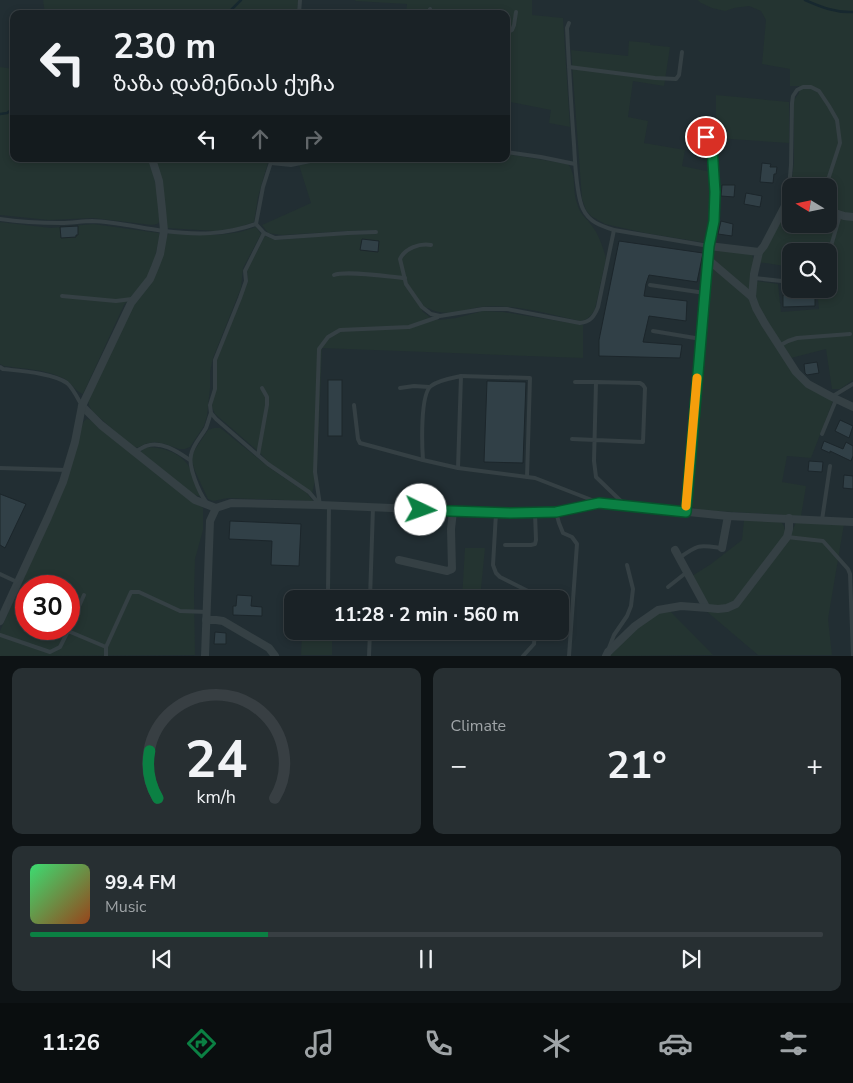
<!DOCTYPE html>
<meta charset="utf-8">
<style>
body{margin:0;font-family:"Nunito Sans","Noto Sans Georgian",sans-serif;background:#272f32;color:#f1f3f6;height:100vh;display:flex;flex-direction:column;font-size:19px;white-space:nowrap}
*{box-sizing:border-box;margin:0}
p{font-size:16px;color:#9fa4a7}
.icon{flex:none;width:28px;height:28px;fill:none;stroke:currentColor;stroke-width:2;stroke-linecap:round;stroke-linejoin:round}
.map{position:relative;height:656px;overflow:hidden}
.sheet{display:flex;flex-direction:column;gap:12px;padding:12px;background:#0e1315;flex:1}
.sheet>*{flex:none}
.guide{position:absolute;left:10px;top:10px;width:500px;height:152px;border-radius:10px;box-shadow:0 2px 8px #0003,0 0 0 1px #383f43;background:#1a2226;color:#f1f3f6;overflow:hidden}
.needle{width:32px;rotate:280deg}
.tools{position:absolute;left:782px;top:178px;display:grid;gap:10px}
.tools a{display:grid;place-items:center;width:55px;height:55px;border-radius:10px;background:#1a2226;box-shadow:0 2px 8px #0003,0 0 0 1px #383f43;font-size:25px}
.speed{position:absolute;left:15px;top:575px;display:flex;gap:10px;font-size:25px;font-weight:700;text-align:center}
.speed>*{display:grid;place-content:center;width:65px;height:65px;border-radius:50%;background:#1a2226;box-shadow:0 2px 8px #0003,0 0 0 1px #383f43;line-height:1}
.speed .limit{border:8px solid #d22;background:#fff;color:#111}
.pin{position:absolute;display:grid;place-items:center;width:42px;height:42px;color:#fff;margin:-21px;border:2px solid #fff;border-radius:50%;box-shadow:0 1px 5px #0007}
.me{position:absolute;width:55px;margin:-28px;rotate:93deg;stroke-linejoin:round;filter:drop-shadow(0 0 4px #0008)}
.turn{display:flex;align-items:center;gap:18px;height:105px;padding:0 20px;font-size:22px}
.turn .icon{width:65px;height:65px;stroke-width:2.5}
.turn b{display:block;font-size:35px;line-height:42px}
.lanes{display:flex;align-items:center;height:48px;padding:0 20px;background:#0003;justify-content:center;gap:25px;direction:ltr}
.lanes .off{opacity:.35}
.big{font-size:38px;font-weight:700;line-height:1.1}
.sheet .tile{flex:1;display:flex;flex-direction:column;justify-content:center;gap:8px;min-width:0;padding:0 18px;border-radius:10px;background:#272f32}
.sheet .dial{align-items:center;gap:0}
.dial svg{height:130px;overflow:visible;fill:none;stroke:#383f43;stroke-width:7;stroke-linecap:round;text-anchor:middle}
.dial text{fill:#f1f3f6;stroke:none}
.song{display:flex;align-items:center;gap:15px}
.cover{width:60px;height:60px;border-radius:8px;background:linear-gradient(135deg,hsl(140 70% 55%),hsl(20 70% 35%))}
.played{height:5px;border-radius:2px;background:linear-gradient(90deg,#0b8043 30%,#383f43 30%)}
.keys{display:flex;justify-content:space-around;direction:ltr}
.heat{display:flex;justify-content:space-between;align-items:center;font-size:28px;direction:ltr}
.sheet .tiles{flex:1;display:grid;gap:12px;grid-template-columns:1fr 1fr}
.tile:last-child{grid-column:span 2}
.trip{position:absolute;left:284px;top:590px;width:285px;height:50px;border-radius:10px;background:#1a2226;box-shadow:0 2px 8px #0003,0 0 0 1px #383f43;font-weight:700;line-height:50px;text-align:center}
.tab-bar{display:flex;height:80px;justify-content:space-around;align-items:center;background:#0a0e0f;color:#9fa4a7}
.tab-bar .icon{width:35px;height:35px}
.tab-bar .active{color:#0b8043}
.tab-bar b{font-size:22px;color:#f1f3f6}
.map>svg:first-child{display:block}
.green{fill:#243431;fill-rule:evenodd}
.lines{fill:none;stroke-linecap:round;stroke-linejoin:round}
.stream{stroke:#17282f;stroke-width:2.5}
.building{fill:#314047;stroke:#1c262b}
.service{stroke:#354044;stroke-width:4}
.minor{stroke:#354044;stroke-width:8}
.route-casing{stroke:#07532c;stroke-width:12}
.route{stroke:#0b8043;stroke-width:9}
.slow{stroke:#f59e0b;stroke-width:9}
</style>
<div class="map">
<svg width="853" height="656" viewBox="0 0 853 656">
<rect width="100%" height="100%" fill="#222e33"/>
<g class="green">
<path d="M43,0H298L297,14H45Z"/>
<path d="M356,0H532V15L563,18L570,127L549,123L551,110L506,101V14H406L407,4L355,1Z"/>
<path d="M698,0H853V215L829,210V186H791L794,163V100L799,93V86H790V69L762,64L766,20L761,11L749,6L734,8L725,11L712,8L701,3Z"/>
<path d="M629,41L650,43V45L670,47L664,86L633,81L628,117L648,121L644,143L685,150L682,166L711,172C714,196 712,219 707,243L645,233L605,224L591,216L586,210L582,199L571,50L628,56Z"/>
<path d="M0,67L14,69V159H148C157,181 158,198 160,221L157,224L152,225L93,218L49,220L0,215Z"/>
<path d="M716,95L789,102V143L716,138Z"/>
<path d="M506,154L568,164C577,176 572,189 577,203C580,215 586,217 592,226C598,233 604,249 606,259L595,309C591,316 588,320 580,321C548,314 513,303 480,307C461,310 446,318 428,308L422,311L431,318L439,320L456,318L483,311L503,312L583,325V358L322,348L317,471L312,494L267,461L260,453L215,414L212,407L213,400L217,359L248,281L247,270L265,236L276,240L340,235L376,234L377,230L348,231L282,235L268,233L262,225L311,203L299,165L329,159H506Z"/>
<path d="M154,159H269L258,197L254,222L236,228L216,231L166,228Z"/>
<path d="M791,204V224H829V214L853,219V380L840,389H832L826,349L791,358L758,308L756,295V281L778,284L781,312L819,309L817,289H829V251H791V267L758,262L763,250L788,205Z"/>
<path d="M0,222L51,228L93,224L159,233V238L154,262L146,280L124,305L83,394C75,391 71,383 65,379C46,369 24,369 4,366L0,364Z"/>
<path d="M256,227L261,234L243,268L241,288L213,358L210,372V388L207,416L204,426L190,447L185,449H179L165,444L155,442L145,444L139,447L134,448L92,411L89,405L88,398L130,309L144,292L166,237L169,233L218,235L240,232Z"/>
<path d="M712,249L751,252L754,260L750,303L789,365L833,401L811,458L787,456L782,482L806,486L801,516L697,510L693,507L691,502Z"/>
<path d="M87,419L96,422L203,508V530L195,559L194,595L195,655L0,656V631L62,493L81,428L84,421ZM26,586H69V629H26Z"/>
<path d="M214,428H220L223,430L270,468L307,493L313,501L228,498L213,501L208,499L195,471L192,461V454L208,430Z"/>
<path d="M146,447C154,447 162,448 169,451C192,459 193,477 201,497L190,493L139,453Z"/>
<path d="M744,520L779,521C785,524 785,529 785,535L734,602L726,606H708L692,576L711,564L742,540Z"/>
<path d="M796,522L844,524L828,619L832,655H758L705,610L732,608L791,534Z"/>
<path d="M465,548H485L480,599H462Z"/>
<path d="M669,610L713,655L609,656L639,627L655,614Z"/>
<path d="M302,631H332V655H301Z"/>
</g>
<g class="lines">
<g class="stream">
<path d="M805,0C821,7 836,13 853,12"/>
<path d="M227,14L241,0"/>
<path d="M0,114L7,113L14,108"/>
</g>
</g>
<g class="building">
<path d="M762,163L771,164L770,167H777L776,174H774L773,183L760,182Z"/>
<path d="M722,185H735L734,197L721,196Z"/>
<path d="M746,193L762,196L760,207L744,204Z"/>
<path d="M721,221L733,224L732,236L718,234Z"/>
<path d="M78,226V235H76V237L61,238L60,227Z"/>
<path d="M362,239L379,241L378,252L360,250Z"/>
<path d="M619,241L703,253L697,282L649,275L646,284L644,296L687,301L686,321L649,316L643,342L682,345L680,358L599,356V340Z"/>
<path d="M783,295H797V298H815V306L783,307Z"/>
<path d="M817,362L819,373L807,375L805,373L804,364Z"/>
<rect x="328" y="380" width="14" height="56"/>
<path d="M487,381L526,382L523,463L484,462Z"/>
<path d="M840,420L853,426L849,438L835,431Z"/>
<path d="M824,441L843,449L846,442L853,446V456L851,461L830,451V453L821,449Z"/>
<path d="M809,461L823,462L822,472L808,471Z"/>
<path d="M844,475L853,476V489L843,488Z"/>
<path d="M0,494L26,504L5,548L0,545Z"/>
<path d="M230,521L301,524L299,566L271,565L272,541L229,539Z"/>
<path d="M237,595L252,596L251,606L262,607V616L233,615V606H236Z"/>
<path d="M286,626L292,627V631H297V639L286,638Z"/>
<path d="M215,632L226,633V644H214Z"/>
</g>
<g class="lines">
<g class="service">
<path d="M430,9L432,14"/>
<path d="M299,14L300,0"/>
<path d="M569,23L567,28C569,67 571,105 574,144C575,161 576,195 583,209C589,222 601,226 614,230L709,246L714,221L715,191L712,147L706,137L695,133"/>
<path d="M506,33L512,30L514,25L516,12"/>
<path d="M569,67L655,78L676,79L679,75L682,52"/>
<path d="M506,152L541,157L575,164"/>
<path d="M271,163L291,165L320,159"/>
<path d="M788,199L791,165L792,103L793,96L797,90L803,87H811L819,91L829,106L837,120L840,143L826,186"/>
<path d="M0,219C20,222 41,223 61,223C72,223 82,221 92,221C117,222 140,228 164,231C197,235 225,235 256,224"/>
<path d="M256,224L264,233L275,238L348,233L376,232"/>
<path d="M256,224L263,187L272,159"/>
<path d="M264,233L245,271L246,281L240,298L215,360V389L210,405L211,413L216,419L268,464L309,492L320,505"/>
<path d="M431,245C420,243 405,248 400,259L406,284L422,307L431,314L440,316L483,309H507L580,323C590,322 594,317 598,307L614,230"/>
<path d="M829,253L840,215"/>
<path d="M334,275C346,270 390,277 405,278"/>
<path d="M754,278L791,282"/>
<path d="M650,285L705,293"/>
<path d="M62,296L116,301L132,299"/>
<path d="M653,331L701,339"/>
<path d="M779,346L788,341L797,338L850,334"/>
<path d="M0,367L3,369C20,371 53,373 67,383C73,388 78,399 82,406"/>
<path d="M461,376L530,378L527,477"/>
<path d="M575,382H596"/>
<path d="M400,388L414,386L429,387"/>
<path d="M833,396L853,384"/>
<path d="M354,405L358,439L360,443L423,460"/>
<path d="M822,434L836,400"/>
<path d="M572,439C596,440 619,441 643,442L645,388L643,385L640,383L596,382L594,461L596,477L624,504"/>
<path d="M136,451C139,450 143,447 146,446C161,440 178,452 190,460"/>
<path d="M258,455L267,405V397L262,388"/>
<path d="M0,468L67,470"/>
<path d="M458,468L461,376C452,378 438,380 431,386C420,394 422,446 423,460L458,468L535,478L597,502"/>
<path d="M206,502C199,492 188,467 191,455C193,444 201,437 206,428C208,423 209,418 211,413"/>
<path d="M320,505L315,472L319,349L328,337L340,330L409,327L438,317"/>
<path d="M556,512L559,523L563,533L572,537L577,544L569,656"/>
<path d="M496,513L493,565L496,573L500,577L532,593L537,599"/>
<path d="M822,520L830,466"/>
<path d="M787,537L823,541L848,569L850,574L853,656"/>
<path d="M505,545H531L535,544L536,540L535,513"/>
<path d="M679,558C699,544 698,545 722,548"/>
<path d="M0,574L17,582"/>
<path d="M668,587L687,572"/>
<path d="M328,592L329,506"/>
<path d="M370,599L373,507"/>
<path d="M68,631L84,595"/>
<path d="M0,635L50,652L60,647L68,631L106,647"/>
<path d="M609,648L614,635L627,616L631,606L633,589L627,565"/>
<path d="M106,656V647L131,592H139L180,611L207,612"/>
<path d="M369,656L370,631"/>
<path d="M523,656L534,644L535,631"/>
</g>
<g class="minor">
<path d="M829,211L844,216L853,217"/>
<path d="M759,252L754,274L752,297L756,308L765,324L796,372L808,384L832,397L853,407"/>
<path d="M707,261L711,262L752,297"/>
<path d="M82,406L101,425L195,500L216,508"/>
<path d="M686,512L709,246L759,252L764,246L788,200L791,201"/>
<path d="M722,548L728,516"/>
<path d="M675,550L706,607"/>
<path d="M399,560L447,571L452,569L451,529L453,511"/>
<path d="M206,620H216L223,621L269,648L275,656"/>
<path d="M0,621L48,517L63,482L75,442L82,406L131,303L150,279L155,267L160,254L164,231L162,209L159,181L152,159"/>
<path d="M205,656L210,521L216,508L231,503L320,505L511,513L556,512L599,503L728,516L853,522"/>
<path d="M606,656L608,652L635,626L658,610L681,606L708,608L718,609L727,608L736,604L787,537L789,529V518"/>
</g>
</g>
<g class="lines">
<g class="route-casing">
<path id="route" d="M421,510L511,513L556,512L599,503L686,512L709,246L714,221L715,192L712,147L706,137"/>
</g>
<use href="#route" class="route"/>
<path class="slow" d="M686,506L697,378"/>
</g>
</svg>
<div class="tools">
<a><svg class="needle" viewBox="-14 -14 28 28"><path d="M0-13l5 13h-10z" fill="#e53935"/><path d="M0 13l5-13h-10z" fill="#9fa4a7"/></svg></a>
<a><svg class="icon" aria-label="search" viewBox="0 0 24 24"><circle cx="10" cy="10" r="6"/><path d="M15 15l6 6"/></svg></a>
</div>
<div class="speed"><div class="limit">30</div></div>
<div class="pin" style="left:706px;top:137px;background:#d93025"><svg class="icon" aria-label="arrive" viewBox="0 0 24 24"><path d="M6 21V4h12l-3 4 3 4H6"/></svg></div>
<svg class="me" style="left:421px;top:510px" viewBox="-20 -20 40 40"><circle r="19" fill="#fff"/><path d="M0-13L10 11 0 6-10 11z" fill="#0b8043"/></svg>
<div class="trip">11:28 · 2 min · 560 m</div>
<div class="guide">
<div class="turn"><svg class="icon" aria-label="left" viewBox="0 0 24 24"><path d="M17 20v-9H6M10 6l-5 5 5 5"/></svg><div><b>230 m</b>ზაზა დამენიას ქუჩა</div></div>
<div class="lanes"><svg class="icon" aria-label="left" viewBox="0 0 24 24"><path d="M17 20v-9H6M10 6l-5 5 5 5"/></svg><svg class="icon off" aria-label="ahead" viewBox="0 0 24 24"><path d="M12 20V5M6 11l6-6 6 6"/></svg><svg class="icon off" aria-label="right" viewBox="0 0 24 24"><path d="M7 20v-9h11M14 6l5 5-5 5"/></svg></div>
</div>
</div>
<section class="sheet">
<div class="tiles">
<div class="tile dial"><svg viewBox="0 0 100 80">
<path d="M14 69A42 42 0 1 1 86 69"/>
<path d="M14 69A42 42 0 0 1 9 40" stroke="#0b8043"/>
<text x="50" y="56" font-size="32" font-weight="700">24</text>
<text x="50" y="72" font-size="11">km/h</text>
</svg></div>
<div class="tile"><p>Climate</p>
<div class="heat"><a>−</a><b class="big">21°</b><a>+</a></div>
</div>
<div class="tile">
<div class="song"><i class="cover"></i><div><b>99.4 FM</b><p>Music</p></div></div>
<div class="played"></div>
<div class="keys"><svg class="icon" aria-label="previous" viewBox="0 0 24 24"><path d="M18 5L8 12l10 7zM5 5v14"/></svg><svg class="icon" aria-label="pause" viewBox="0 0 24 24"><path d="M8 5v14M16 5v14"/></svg><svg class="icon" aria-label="next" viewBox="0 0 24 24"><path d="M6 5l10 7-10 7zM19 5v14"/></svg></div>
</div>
</div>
</section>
<nav class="tab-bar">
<b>11:26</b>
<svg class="icon active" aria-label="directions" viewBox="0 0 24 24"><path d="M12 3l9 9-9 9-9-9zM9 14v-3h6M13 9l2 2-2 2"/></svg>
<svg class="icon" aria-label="music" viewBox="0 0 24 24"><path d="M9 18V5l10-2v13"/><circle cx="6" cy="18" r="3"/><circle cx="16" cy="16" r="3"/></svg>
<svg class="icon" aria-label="phone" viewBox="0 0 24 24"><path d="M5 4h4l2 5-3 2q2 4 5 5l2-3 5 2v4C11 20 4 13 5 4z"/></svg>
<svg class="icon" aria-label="climate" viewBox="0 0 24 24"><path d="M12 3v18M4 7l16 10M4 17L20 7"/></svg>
<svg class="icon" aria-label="car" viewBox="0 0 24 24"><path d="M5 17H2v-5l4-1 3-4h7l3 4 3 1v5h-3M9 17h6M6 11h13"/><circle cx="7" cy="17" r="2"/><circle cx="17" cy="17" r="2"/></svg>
<svg class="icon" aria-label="filters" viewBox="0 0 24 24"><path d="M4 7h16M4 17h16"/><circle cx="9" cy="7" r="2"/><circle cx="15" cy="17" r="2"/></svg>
</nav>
